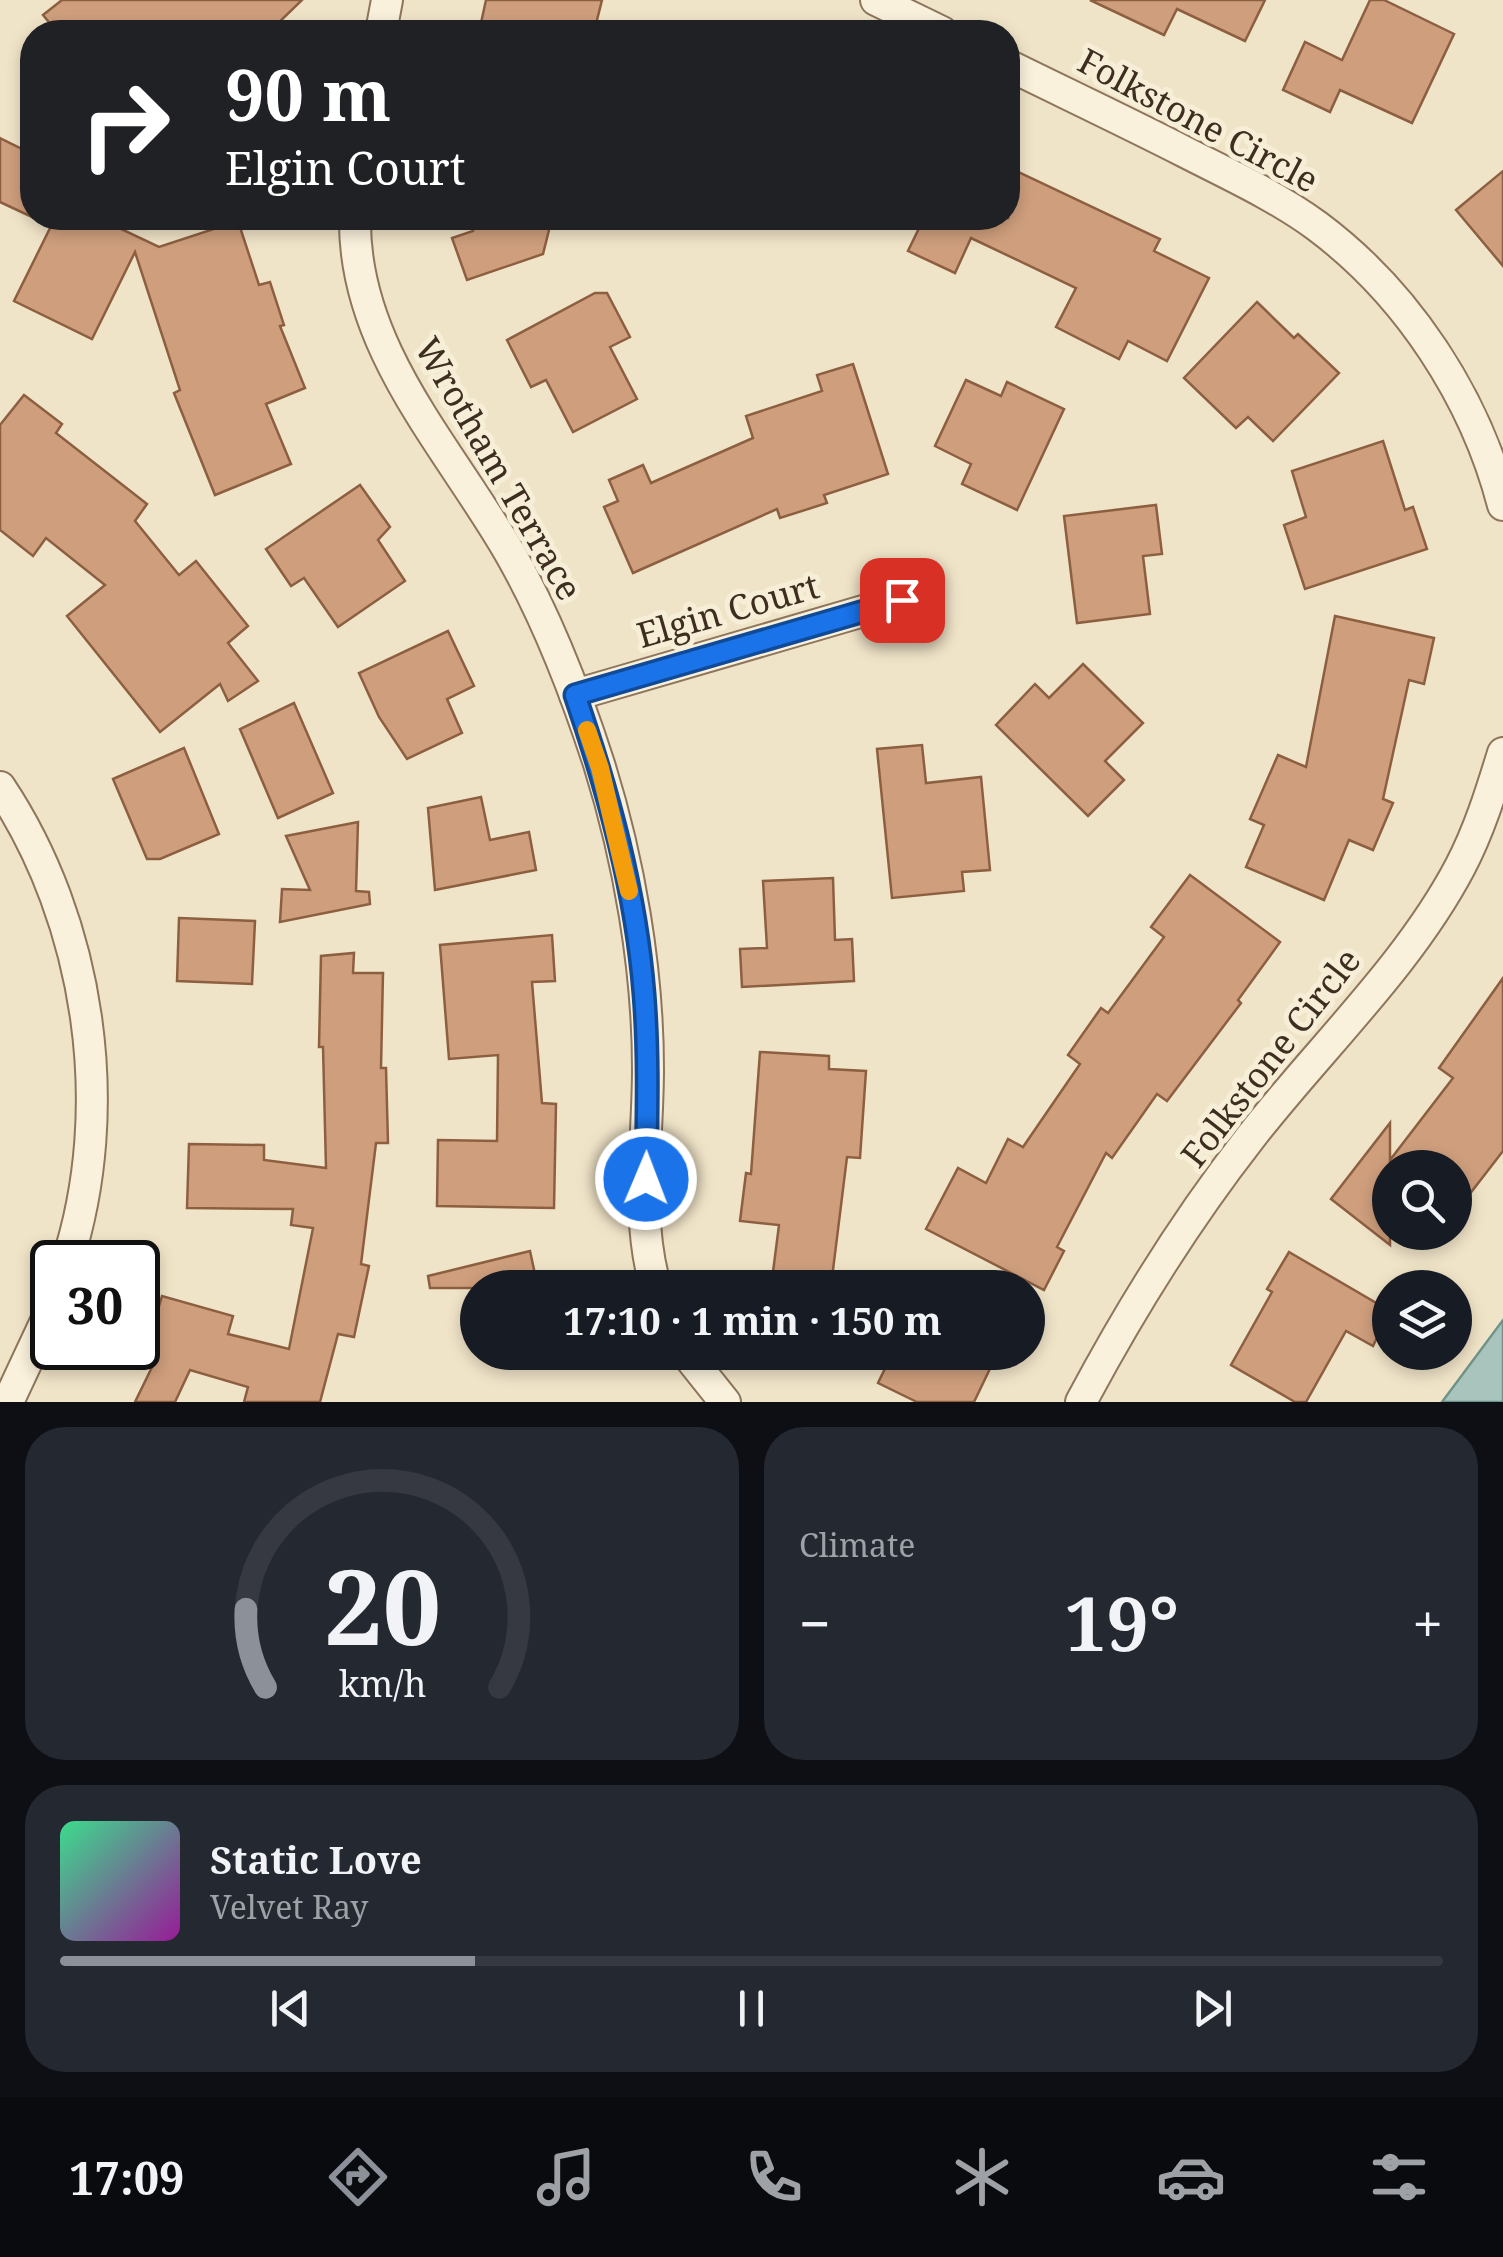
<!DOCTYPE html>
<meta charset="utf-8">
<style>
body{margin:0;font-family:"Noto Serif",serif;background:#242831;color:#f1f3f6;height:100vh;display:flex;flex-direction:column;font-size:38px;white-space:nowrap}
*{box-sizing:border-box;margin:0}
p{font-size:32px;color:#9ea1a6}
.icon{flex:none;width:55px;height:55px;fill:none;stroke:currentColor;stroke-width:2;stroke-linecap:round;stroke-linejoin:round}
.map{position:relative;height:1402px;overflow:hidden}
.drawer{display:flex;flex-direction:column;gap:25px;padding:25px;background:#0d0f14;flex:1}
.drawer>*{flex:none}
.guide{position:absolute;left:20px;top:20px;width:1000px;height:210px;border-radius:40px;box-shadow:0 5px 15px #0003;background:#202124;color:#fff;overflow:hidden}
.controls{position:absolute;left:1372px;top:1150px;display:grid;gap:20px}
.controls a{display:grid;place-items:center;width:100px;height:100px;border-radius:50%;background:#171b24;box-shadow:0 5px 15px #0003;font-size:50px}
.speed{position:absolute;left:30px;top:1240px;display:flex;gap:20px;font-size:50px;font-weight:700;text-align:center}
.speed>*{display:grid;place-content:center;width:130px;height:130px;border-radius:50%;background:#171b24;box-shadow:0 5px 15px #0003;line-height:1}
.speed .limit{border:5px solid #111;border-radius:15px;background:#fff;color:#111}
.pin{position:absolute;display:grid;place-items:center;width:85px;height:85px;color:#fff;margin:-42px;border-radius:20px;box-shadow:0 5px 15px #0006}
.me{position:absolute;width:110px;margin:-55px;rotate:1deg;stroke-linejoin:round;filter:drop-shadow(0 0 8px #0008)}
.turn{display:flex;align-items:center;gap:35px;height:210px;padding:0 40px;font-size:45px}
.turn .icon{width:130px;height:130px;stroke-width:2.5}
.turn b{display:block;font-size:70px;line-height:85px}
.big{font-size:75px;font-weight:700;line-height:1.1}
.drawer .card{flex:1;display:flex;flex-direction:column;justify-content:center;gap:15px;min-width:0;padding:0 35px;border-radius:40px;background:#242831}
.drawer .dial{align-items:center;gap:0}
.dial svg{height:260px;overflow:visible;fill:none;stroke:#363941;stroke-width:7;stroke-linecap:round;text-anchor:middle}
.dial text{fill:#f1f3f6;stroke:none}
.song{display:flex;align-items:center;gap:30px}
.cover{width:120px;height:120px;border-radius:15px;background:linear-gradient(135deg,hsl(150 70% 55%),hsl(300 70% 35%))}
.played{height:10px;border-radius:5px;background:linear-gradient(90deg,#8c9099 30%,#363941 30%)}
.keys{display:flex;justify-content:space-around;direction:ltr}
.heat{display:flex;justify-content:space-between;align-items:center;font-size:55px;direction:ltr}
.drawer .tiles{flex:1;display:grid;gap:25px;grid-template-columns:1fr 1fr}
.card:last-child{grid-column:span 2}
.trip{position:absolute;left:460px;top:1270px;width:585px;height:100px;border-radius:50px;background:#171b24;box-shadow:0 5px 15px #0003;font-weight:700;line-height:100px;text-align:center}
.tab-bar{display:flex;height:160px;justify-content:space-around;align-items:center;background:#090b0e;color:#9ea1a6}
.tab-bar .icon{width:70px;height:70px}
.tab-bar .current{color:#8c9099}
.tab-bar b{font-size:45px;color:#f1f3f6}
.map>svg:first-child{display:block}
.water{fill:#a9c4bc;stroke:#6f938a;stroke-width:2.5}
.building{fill:#cf9f7d;stroke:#8d5f41;stroke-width:2.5}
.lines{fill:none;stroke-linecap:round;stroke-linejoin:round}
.minor-casing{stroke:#8d765c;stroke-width:34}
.minor{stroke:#faf1dc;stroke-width:30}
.route-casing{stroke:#114b97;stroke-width:25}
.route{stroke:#1a73e8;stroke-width:18}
.slow{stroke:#f59e0b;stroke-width:18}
.labels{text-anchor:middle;stroke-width:10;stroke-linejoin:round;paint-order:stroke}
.street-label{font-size:35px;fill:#3d2e20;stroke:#f7eed8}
</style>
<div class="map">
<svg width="1503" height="1402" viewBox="0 0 1503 1402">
<rect width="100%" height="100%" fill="#f0e4c8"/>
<path class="water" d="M1503,1320V1402H1442Z"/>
<g class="building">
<path d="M62,0H302L269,32H57L43,15Z"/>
<path d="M486,0H602L594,32H479Z"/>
<path d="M1090,0H1265L1245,41L1177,9L1164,35Z"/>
<path d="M1370,0H1384L1454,34L1412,123L1340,90L1330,112L1283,90L1305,42L1342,60Z"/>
<path d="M0,138L32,154V217L0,202Z"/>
<path d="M1008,167L1160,239L1154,251L1209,278L1167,361L1128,341L1119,359L1056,327L1076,288L971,238L955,273L908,251L924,218H1008Z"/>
<path d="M1503,171V266L1456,210Z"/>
<path d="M55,218H98L159,247L238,221L259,285L270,282L284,325L280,326L305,388L266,404L291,464L215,495L174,393L180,390L135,252L92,339L14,301Z"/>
<path d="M469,218H552L543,254L467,280L452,238L473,231Z"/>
<path d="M595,293H607L630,337L610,347L637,399L573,432L546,380L531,387L507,340Z"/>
<path d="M1257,302L1294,338L1298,334L1339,373L1273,441L1248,417L1236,428L1184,378Z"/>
<path d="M853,364L888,474L824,495L827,503L780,518L777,509L633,573L604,507L618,501L609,480L643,465L651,483L753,438L746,416L822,391L817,375Z"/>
<path d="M966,380L1001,396L1007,382L1064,409L1017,510L962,484L971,464L935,446Z"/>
<path d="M24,395L62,424L56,433L147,504L135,521L179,575L196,561L248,626L228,643L258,681L228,701L220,684L160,732L67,616L105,585L46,538L33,556L0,530V425Z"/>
<path d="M1383,441L1405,510L1413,507L1427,549L1305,589L1284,525L1306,517L1292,471Z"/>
<path d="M360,485L390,527L378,540L405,581L338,627L304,578L291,586L266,549Z"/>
<path d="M1156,505L1162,554L1143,556L1150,614L1077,623L1064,516Z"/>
<path d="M1335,616L1434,638L1424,684L1409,680L1383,799L1393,803L1373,850L1349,840L1324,900L1246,867L1264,825L1250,819L1278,755L1306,767Z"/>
<path d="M448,631L474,686L447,699L462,733L407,759L379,717L359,673Z"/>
<path d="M1083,664L1143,723L1105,761L1124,780L1088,816L996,725L1035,684L1049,698Z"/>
<path d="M294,703L333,793L278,818L240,729Z"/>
<path d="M922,745L926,783L981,777L990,870L962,872L964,891L892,898L877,749Z"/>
<path d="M184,748L219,834L160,859H147L113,779Z"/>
<path d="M481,797L490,840L529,832L536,870L435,890L428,808Z"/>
<path d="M358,822L356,891L369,892L370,904L280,922L282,889L310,890L286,836Z"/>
<path d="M1190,875L1280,942L1238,1000L1241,1003L1167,1101L1157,1094L1112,1158L1106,1153L1057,1247L1064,1251L1044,1290L926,1229L958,1168L986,1183L1008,1139L1023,1147L1080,1064L1068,1055L1101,1008L1108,1013L1164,937L1151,927Z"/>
<path d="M833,878L835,940L852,939L854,981L742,987L740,949L767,948L763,881Z"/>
<path d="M179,918L255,921L252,984L177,981Z"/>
<path d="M552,935L555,981L532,982L542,1103L556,1104L554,1208L437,1206L438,1140L497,1141L498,1055L449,1059L440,945Z"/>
<path d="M354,953L353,973H383L381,1068H386L388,1143H376L361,1264L369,1266L354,1337L338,1334L320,1402H244L248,1387L190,1370L175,1402H135L155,1361L144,1358L162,1296L233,1316L228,1334L289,1349L313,1228L291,1225L293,1209L187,1208L189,1144L264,1145V1160L326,1168L323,1047H319L321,956Z"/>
<path d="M1503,978V1151L1455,1213V1168H1390V1245L1331,1199L1390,1123V1160L1453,1078L1439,1068Z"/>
<path d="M760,1052L829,1056V1069L866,1071L860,1158L847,1157L832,1278L773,1272L779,1225L740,1221L746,1173L751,1174Z"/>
<path d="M530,1251L538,1288H430L428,1276Z"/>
<path d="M1289,1252L1390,1311L1373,1346L1346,1331L1306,1402H1295L1231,1365L1272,1292L1267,1289Z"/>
<path d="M893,1352H998L974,1402H917L878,1383Z"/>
</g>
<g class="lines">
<g class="minor-casing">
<g id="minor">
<path d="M876,0L942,32"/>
<path d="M381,32L387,0"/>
<path d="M1008,65C1067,94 1126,122 1185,152C1230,175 1276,196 1317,226C1407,293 1475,397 1503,505"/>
<path d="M355,218C353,349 450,448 511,555C548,620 576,693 599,764C629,860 648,968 648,1069C648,1141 635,1218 656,1288"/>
<path d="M575,695L901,600"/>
<path d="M0,787C90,922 117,1108 67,1262"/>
<path d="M685,1352L725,1402"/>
<path d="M8,1402L52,1308"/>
<path d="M1081,1402C1130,1310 1186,1220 1250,1138C1318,1050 1408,966 1460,867C1479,831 1491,792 1503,753"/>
</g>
</g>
<use href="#minor" class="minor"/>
</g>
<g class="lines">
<g class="route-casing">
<path id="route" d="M646,1179C647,1117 649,1056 644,994C636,892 608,791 575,695L902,600"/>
</g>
<use href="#route" class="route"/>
<path class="slow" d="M587,730L600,768L629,891"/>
</g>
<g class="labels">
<g class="street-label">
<text transform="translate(1198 121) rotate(28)" y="12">Folkstone Circle</text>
<text transform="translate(498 469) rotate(60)" y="12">Wrotham Terrace</text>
<text transform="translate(728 611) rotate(-16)" y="12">Elgin Court</text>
<text transform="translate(1271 1058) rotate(-52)" y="12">Folkstone Circle</text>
</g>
</g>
</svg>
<div class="controls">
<a><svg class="icon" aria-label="search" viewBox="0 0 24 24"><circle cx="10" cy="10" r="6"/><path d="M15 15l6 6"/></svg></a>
<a><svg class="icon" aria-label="layers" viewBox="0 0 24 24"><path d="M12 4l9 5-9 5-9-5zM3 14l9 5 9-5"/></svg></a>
</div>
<div class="speed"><div class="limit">30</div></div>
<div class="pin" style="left:902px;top:600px;background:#d93025"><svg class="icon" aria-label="arrive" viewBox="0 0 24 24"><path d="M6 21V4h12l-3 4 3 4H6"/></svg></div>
<svg class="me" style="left:646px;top:1179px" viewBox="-20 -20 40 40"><circle r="17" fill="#1a73e8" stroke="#fff" stroke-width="3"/><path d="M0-11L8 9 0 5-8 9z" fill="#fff"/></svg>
<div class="trip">17:10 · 1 min · 150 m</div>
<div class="guide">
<div class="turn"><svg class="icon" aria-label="right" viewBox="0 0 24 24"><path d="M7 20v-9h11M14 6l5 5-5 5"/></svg><div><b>90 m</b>Elgin Court</div></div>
</div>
</div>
<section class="drawer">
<div class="tiles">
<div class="card dial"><svg viewBox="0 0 100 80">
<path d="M14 69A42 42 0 1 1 86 69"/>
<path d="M14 69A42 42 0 0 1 8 45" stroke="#8c9099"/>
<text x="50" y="56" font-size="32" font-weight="700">20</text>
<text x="50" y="72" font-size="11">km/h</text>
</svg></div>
<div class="card"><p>Climate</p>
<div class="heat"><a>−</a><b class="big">19°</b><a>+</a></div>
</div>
<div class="card">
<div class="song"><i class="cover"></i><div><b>Static Love</b><p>Velvet Ray</p></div></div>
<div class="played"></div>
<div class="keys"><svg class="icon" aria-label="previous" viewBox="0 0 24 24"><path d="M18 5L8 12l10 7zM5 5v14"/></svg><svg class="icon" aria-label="pause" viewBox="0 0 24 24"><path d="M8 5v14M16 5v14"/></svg><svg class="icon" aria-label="next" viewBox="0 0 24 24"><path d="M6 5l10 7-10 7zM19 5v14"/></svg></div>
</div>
</div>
</section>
<nav class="tab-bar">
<b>17:09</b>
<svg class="icon current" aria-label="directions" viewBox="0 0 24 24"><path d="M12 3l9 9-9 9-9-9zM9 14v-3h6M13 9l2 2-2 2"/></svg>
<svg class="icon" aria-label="music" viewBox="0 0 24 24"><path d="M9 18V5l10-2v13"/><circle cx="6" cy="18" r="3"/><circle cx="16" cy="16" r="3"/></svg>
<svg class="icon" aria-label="phone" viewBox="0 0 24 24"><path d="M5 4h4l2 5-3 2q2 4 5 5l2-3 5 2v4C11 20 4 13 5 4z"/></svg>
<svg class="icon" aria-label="climate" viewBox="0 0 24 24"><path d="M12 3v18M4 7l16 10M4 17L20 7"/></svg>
<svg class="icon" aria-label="car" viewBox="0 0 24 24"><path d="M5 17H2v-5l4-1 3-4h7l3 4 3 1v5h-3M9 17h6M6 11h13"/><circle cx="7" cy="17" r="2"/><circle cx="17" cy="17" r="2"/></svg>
<svg class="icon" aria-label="filters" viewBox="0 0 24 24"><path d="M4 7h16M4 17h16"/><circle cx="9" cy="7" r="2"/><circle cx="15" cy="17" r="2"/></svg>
</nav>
